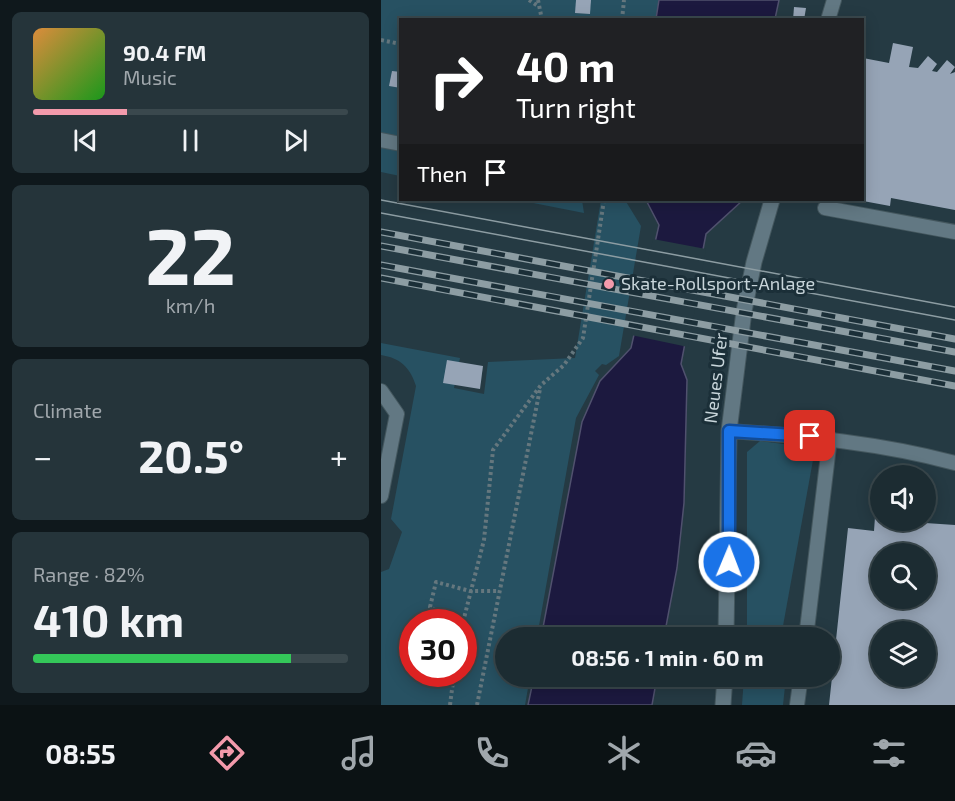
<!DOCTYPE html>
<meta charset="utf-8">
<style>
body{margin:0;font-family:"Exo 2",sans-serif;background:#25343a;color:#f1f3f6;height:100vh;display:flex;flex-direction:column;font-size:22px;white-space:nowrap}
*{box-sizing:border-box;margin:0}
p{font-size:20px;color:#a0a7ac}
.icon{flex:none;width:33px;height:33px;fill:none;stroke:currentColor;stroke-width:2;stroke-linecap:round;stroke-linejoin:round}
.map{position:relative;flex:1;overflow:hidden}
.panel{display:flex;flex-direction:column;gap:12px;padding:12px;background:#0f181c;width:381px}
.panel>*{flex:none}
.top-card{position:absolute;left:18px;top:18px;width:465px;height:183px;border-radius:0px;box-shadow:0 3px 15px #0003,0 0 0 2px #3a484d;background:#202124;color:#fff;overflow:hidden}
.buttons{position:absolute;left:489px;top:465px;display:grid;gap:12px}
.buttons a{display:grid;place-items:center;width:66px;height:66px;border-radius:50%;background:#1c2c32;box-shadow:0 3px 15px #0003,0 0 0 2px #3a484d;font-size:30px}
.speed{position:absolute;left:18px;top:609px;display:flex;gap:12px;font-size:30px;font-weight:700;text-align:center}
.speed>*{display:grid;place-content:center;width:78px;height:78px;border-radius:50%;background:#1c2c32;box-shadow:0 3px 15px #0003,0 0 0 2px #3a484d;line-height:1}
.speed .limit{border:9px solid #d22;background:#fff;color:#111}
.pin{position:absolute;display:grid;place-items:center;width:51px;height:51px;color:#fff;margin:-26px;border-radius:12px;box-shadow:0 3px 9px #0006}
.me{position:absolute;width:66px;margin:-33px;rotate:1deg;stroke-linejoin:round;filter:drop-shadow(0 0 4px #0008)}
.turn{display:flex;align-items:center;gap:21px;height:126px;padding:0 18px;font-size:27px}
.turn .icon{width:78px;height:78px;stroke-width:2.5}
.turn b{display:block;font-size:42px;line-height:51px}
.then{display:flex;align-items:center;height:57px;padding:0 18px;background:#0003;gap:12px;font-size:22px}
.big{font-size:45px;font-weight:700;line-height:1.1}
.panel .widget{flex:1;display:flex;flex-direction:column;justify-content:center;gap:9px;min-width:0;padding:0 21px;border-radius:9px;background:#25343a}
.panel .dial{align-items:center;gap:0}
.dial b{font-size:78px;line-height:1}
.song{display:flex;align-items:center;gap:18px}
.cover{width:72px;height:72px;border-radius:9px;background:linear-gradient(135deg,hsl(30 70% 55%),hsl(120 70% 35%))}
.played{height:6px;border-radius:3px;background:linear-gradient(90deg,#f39aab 30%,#3a484d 30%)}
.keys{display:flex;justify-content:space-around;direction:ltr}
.heat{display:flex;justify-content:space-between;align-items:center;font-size:33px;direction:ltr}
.charge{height:9px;border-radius:4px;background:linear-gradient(90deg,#34c759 82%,#3a484d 0)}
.trip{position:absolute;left:114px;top:627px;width:345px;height:60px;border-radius:30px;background:#1c2c32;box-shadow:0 3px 15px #0003,0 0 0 2px #3a484d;font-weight:700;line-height:60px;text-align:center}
.tab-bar{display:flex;height:96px;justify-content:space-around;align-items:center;background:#0b1214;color:#a0a7ac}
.tab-bar .icon{width:42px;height:42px}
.tab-bar .selected{color:#f39aab}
.tab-bar b{font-size:27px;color:#f1f3f6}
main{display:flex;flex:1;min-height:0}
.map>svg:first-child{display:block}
.green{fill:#275162;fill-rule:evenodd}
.water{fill:#1c193f;stroke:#50516e;stroke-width:1.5}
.pier{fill:#253a43}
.building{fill:#96a4b6;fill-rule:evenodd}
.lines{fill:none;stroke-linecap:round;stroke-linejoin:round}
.service-casing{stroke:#44575e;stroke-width:16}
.minor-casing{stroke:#44575e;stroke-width:17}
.path{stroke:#65777e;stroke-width:4;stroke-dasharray:3 3;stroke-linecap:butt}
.service{stroke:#627883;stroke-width:14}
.minor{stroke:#627883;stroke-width:15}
.tram{stroke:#8d9da3;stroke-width:1.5}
.rail-casing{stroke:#8d9da3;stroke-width:7}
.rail{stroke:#1b2f38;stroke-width:4.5;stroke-dasharray:14;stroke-linecap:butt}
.route-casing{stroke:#114b97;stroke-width:15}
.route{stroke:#1a73e8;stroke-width:10}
.poi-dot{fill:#f39aab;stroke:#1b2f38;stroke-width:2}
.labels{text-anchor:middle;stroke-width:6;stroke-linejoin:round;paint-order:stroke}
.poi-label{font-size:18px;fill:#c8d5da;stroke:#1b2f38;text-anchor:start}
.street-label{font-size:18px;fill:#c8d5da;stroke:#1b2f38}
</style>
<main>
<section class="panel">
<div class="widget">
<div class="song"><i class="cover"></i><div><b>90.4 FM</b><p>Music</p></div></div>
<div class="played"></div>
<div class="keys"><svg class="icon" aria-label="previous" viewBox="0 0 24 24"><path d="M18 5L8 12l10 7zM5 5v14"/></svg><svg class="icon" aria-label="pause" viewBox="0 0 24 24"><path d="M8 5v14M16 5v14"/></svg><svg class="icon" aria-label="next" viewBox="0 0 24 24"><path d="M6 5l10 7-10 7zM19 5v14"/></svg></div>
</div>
<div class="widget dial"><b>22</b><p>km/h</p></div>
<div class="widget"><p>Climate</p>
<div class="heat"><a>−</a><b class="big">20.5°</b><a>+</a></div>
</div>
<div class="widget"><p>Range · 82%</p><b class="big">410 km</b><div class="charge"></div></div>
</section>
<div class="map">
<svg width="574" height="705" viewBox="0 0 574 705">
<rect width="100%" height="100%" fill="#253a43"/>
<g class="green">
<path d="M0,0H278L275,19L20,20L19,176L0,172Z"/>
<path d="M137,200H201L203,213Z"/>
<path d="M220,200H244L260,226L238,356L225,365L221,364L214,371L218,375L195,418L156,637L124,638V676L149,677L144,705H0V572L8,569L21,532L10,519L35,386C29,367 19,358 0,355V343L79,358L73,388L103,394L107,362L194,358ZM32,622H82V674H32Z"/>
<path d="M379,441L425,447L432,460L400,637H366V452Z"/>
<path d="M363,677H405L402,705H361Z"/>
</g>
<g class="water">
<path d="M278,0H398L394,19H275Z"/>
<path d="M265,200H362L325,234L300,364L306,380L303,503L296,568L283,637L160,638L201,422L219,381L250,348L278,225Z"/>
<path d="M153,677V676L276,677L271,705H147Z"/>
</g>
<path class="pier" d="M272,239L325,249L307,347L250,335Z"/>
<g class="building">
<path d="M195,0H210L209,14L194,13Z"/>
<path d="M413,7L425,8L423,20H412Z"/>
<path d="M512,43L532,47L528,67L537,68L547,56L556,64L551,71L556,72L566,60L574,67L569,74L574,72V210L510,198L509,206L482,201V58L508,63Z"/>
<path d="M11,71L20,72V88L8,86Z"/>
<path d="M66,360L102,366L99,389L62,383Z"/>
<path d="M494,517L500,518V520L574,525V705H448L467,528L493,531ZM500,554H544V598H500ZM500,632H544V676H500Z"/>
</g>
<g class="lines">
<g class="service-casing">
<g id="service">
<path d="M447,20L453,0"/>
<path d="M0,140L20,144"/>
<path d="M444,208L574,232"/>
<path d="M0,391L16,414L0,496"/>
<path d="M348,431C425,436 499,443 574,463"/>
<path d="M425,638L449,438"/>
<path d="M416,705L420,676"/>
</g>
</g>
<g class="minor-casing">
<g id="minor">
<path d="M345,638L348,431L363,311L373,262L391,200"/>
<path d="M342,705L344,676"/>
</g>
</g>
<g class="path">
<path d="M148,0L157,6"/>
<path d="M157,0L161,20"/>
<path d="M241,20L243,0"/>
<path d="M0,40L20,44"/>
<path d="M75,622L49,607L55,582L89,591H118"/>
<path d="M82,622L103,540L112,450L160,385L183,365L202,338L223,200"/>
<path d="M69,705L73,674"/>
<path d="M96,705L159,389"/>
</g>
<use href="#service" class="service"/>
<use href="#minor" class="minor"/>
<g class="tram">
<path d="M0,200L574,307"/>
<path d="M0,213L574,320"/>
</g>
<g class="rail-casing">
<g id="rail">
<path d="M0,232L574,339"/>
<path d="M0,246L574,352"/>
<path d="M0,265L574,371"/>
<path d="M0,278L574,386"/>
</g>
</g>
<use href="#rail" class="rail"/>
</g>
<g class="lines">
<g class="route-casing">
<path id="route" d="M348,562V431L429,436"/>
</g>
<use href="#route" class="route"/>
</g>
<circle class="poi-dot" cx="228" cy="284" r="6"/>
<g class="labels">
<g class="poi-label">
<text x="240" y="290">Skate-Rollsport-Anlage</text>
</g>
<g class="street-label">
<text transform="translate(335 378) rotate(-83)" y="6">Neues Ufer</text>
</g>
</g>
</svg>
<div class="buttons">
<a><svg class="icon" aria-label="sound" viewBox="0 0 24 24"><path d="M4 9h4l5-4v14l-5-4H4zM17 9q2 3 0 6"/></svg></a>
<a><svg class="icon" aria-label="search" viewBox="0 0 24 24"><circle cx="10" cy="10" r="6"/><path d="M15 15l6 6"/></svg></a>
<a><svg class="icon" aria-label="layers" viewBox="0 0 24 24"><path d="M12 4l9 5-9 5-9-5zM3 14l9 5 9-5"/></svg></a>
</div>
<div class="speed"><div class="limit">30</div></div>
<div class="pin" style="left:429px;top:436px;background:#d93025"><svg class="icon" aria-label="arrive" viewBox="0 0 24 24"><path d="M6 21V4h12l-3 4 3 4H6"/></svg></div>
<svg class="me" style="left:348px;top:562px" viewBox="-20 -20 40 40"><circle r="17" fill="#1a73e8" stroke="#fff" stroke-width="3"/><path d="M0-11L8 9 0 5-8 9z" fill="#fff"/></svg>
<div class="trip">08:56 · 1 min · 60 m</div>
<div class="top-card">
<div class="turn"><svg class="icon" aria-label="right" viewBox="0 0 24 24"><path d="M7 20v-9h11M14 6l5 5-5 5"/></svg><div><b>40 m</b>Turn right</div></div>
<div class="then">Then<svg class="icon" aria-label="arrive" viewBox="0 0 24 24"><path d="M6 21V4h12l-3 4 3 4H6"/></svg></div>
</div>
</div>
</main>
<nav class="tab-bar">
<b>08:55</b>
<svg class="icon selected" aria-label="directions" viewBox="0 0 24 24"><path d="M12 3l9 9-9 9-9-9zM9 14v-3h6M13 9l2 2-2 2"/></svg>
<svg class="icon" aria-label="music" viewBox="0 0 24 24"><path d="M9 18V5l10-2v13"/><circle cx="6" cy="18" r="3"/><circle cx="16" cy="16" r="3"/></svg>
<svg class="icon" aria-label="phone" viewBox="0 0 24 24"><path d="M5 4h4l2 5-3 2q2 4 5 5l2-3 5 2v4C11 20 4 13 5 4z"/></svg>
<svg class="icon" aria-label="climate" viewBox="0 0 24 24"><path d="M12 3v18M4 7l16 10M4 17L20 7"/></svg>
<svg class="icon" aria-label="car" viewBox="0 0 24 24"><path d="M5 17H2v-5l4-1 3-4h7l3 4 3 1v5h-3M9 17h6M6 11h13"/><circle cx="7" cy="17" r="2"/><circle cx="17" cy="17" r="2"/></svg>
<svg class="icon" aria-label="filters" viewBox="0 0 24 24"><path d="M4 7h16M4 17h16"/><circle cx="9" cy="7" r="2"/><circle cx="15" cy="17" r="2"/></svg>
</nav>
